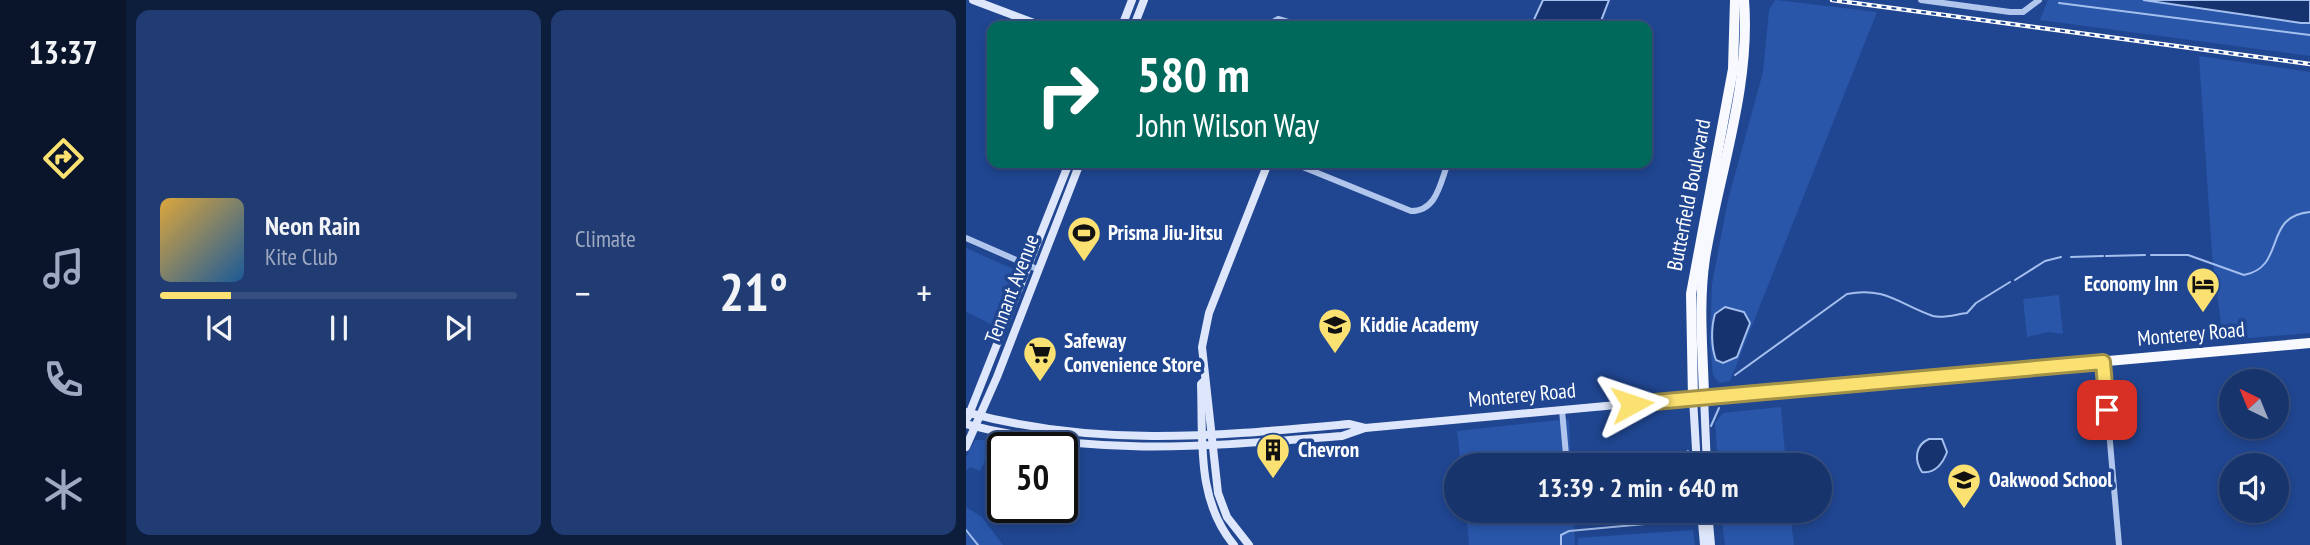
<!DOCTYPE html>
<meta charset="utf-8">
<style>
body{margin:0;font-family:"PT Sans Narrow",sans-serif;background:#213c72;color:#f1f3f6;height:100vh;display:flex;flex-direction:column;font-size:26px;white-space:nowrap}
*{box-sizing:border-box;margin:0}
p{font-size:23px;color:#9faac2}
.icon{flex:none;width:38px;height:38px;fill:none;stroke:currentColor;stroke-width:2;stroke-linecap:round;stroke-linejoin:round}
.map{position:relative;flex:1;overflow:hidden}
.drawer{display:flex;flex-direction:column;gap:10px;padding:10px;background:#0d1d3c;width:840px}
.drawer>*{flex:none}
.hud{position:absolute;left:21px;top:21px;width:665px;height:147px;border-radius:14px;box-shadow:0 4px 10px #0003,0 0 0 2px #364f80;background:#00695c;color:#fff;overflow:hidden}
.needle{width:46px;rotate:317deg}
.tools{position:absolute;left:1253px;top:369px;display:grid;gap:14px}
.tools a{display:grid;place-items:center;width:70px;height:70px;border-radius:50%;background:#18346d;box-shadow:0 4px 10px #0003,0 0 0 2px #364f80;font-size:35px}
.speed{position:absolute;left:21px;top:432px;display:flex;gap:14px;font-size:35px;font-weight:700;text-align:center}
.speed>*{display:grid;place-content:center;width:91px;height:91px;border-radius:50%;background:#18346d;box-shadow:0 4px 10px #0003,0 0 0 2px #364f80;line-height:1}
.speed .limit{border:4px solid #111;border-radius:10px;background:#fff;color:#111}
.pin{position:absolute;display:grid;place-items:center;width:60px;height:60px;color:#fff;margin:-30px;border-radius:14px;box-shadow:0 4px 10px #0006}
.me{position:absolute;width:77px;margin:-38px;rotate:85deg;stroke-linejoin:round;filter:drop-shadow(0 0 5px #0008)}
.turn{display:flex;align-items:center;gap:24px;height:147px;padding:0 35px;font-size:32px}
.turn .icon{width:91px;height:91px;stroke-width:2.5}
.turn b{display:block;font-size:49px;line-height:60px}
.big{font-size:52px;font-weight:700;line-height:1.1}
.drawer .tile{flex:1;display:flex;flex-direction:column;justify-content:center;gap:10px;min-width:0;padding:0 24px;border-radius:14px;background:#213c72}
.song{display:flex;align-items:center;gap:21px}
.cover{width:84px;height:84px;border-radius:10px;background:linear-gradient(135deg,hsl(40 70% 55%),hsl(210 70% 35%))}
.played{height:7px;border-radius:4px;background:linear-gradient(90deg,#fae171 20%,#364f80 20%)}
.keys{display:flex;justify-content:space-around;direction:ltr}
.heat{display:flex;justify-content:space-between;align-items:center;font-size:38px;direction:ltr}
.drawer .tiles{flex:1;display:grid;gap:10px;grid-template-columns:repeat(2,1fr)}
.trip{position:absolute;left:478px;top:453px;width:388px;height:70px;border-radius:35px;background:#18346d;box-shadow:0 4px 10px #0003,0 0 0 2px #364f80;font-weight:700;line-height:70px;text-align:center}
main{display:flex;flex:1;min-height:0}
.tabs{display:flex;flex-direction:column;width:126px;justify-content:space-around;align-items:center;background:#0a152c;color:#9faac2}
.tabs .icon{width:49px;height:49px}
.tabs .selected{color:#fae171}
.tabs b{font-size:32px;color:#f1f3f6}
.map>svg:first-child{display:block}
.green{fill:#2956a9}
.water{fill:#163370;stroke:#a4bfee;stroke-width:2}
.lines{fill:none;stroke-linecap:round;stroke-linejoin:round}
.stream{stroke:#a4bfee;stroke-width:2}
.street{stroke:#b1c6ed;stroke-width:6}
.secondary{stroke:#dde6fa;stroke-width:8}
.primary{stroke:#f7f9ff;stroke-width:10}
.rail-casing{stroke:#fff;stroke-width:4.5}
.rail{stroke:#204691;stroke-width:2;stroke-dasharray:5;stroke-linecap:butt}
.route-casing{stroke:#a29249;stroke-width:18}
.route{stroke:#fae171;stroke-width:12}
.labels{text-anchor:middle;stroke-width:7;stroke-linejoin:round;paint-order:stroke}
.street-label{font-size:21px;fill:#fff;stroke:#204691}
.poi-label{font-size:21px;font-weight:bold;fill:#fff;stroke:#204691;text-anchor:start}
</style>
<main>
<nav class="tabs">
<b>13:37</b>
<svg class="icon selected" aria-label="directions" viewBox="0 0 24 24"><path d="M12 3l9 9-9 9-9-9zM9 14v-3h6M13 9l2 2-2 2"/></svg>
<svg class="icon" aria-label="music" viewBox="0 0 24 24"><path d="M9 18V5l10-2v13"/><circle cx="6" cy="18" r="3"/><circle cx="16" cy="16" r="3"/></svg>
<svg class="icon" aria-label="phone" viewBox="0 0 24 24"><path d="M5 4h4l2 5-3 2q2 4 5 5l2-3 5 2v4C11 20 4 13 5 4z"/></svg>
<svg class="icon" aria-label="climate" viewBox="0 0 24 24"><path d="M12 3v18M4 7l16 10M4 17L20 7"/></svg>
</nav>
<section class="drawer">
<div class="tiles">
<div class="tile">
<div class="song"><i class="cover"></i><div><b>Neon Rain</b><p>Kite Club</p></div></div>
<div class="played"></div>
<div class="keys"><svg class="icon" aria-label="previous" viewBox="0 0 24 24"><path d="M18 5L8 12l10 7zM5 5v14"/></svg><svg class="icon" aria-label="pause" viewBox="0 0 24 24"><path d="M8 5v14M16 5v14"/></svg><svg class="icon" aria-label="next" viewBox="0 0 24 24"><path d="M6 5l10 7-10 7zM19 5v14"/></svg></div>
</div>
<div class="tile"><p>Climate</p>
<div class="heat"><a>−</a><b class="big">21°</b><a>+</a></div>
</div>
</div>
</section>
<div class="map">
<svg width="1344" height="545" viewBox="0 0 1344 545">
<rect width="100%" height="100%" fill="#204691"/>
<g class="green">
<path d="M809,0L911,12L764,381L753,383L747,375L744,345L746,284L762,200L797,72L803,10Z"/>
<path d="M1082,0H1344V56L1074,20Z"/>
<path d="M1233,56L1344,72V333L1257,340L1246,254Z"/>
<path d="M0,248L52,271L27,325L0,312Z"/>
<path d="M1093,295L1097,334L1082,332L1061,337L1057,299Z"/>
<path d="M815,407L820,465H752L749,423L757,413Z"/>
<path d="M603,419L605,465H495L491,431Z"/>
<path d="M9,440H29L14,471L4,467L0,471V457Z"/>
<path d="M0,507L16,517L37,545H0Z"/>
<path d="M500,511H607L609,545H503Z"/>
<path d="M755,511H824L828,545H759Z"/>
<path d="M727,530L729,545H612V538Z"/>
</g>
<g class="water">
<path d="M577,0H643L633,26H565Z"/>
<path d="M1177,0H1344V23H1335Z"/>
<path d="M759,307L778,312L784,323L771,357L757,363L750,360C745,347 745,327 749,314Z"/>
<path d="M963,439H976L981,452C977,463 969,474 956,472C948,460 949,445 963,439Z"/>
</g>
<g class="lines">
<g class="stream">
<path d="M1093,3L1344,35"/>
<path d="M1185,255H1222L1278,275C1321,267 1296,216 1344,212"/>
<path d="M1140,256L1179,255"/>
<path d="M1105,257L1137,256"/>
<path d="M1049,280L1079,261L1095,257"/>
<path d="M769,375L881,294C918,286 935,305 967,316C977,319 991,314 1001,313L1010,303L1044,282"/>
<path d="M745,426L753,408"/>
<path d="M714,466L713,458L722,451"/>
<path d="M0,530L12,545"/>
<path d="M595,545V535L603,531L723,520L721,511"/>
</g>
<g class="street">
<path d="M955,0L1044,12H1057L1073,0"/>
<path d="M300,26L312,19L336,26"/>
<path d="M327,163L445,211C471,211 474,183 482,163"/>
<path d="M0,238L71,269"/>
<path d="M1137,362L1153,545"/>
<path d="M596,410L601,466"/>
</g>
<g class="secondary">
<path d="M7,0L76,26"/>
<path d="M82,26H83"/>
<path d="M97,26H131"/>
<path d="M156,26L166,0"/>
<path d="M168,26L178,0"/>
<path d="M239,380L235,384C237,440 230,500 268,545"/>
<path d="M738,397L741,466"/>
<path d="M0,412C131,448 250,436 383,424L399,428L727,398L731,466"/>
<path d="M2,417L103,163"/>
<path d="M0,424C128,458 246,446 376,436L399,428"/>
<path d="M0,447L31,377L114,163"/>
<path d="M735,511L738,545"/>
<path d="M742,511L745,545"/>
<path d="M283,545L261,517L252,493L236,347L243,313L302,163"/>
</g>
<g class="primary">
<path d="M769,0L767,69L725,294L727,398L1344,343"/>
<path d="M738,397C737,350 732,305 739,258C753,174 785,86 778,0"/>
</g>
<g class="rail-casing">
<path id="rail" d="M866,0L1344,64"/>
</g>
<use href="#rail" class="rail"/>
</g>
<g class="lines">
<g class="route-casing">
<path id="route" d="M666,404L1137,362L1141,410"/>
</g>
<use href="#route" class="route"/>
</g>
<defs>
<g id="stadium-pin" transform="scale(1.75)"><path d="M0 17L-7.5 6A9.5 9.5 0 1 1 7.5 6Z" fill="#fae171" stroke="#204691"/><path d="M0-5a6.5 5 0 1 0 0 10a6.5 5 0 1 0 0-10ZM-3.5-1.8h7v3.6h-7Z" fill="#111"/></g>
<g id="hotel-pin" transform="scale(1.75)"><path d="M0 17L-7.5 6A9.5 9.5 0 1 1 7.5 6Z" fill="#fae171" stroke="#204691"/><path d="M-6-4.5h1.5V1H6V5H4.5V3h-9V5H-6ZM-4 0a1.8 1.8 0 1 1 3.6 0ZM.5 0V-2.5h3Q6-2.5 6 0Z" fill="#111"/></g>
<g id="school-pin" transform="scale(1.75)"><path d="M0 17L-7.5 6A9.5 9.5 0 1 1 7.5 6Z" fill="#fae171" stroke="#204691"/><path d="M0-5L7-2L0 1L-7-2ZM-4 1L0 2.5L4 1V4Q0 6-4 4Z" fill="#111"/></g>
<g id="supermarket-pin" transform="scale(1.75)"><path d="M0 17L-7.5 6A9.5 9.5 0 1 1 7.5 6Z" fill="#fae171" stroke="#204691"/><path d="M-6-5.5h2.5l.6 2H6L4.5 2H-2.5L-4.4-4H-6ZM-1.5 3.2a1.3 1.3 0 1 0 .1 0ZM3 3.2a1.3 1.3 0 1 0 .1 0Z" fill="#111"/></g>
<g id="building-pin" transform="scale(1.75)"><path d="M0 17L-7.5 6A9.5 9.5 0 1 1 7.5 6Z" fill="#fae171" stroke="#204691"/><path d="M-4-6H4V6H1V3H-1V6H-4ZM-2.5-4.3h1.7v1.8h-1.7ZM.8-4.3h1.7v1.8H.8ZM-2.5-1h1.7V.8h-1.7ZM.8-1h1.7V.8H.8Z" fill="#111"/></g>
</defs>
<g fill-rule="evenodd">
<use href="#stadium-pin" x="118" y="233"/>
<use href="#hotel-pin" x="1237" y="284"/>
<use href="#school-pin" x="369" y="325"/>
<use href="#supermarket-pin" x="74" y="353"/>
<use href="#building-pin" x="307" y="450"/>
<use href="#school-pin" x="998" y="480"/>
</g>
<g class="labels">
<g class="street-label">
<text transform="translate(723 195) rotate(-79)" y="7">Butterfield Boulevard</text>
<text transform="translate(46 289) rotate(-69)" y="7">Tennant Avenue</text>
<text transform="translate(1225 334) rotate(-5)" y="7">Monterey Road</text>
<text transform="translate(556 395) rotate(-5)" y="7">Monterey Road</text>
</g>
<g class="poi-label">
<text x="142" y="240">Prisma Jiu-Jitsu</text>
<text x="1212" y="291" text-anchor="end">Economy Inn</text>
<text x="394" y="332">Kiddie Academy</text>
<text x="98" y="348">Safeway<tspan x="98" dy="24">Convenience Store</tspan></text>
<text x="332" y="457">Chevron</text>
<text x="1023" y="487">Oakwood School</text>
</g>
</g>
</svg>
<div class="tools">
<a><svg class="needle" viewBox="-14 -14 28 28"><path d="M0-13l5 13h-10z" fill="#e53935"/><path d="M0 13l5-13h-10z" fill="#9faac2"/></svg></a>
<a><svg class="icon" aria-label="sound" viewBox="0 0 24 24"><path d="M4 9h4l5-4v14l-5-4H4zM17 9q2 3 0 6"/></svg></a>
</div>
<div class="speed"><div class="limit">50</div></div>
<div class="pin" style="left:1141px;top:410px;background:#d93025"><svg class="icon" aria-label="arrive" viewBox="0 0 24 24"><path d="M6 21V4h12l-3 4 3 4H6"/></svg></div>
<svg class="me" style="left:666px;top:404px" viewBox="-20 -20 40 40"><path d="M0-17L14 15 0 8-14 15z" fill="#fae171" stroke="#fff" stroke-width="4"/></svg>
<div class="trip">13:39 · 2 min · 640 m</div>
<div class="hud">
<div class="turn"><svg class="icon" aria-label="right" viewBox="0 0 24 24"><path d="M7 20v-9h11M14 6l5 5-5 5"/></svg><div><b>580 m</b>John Wilson Way</div></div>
</div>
</div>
</main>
